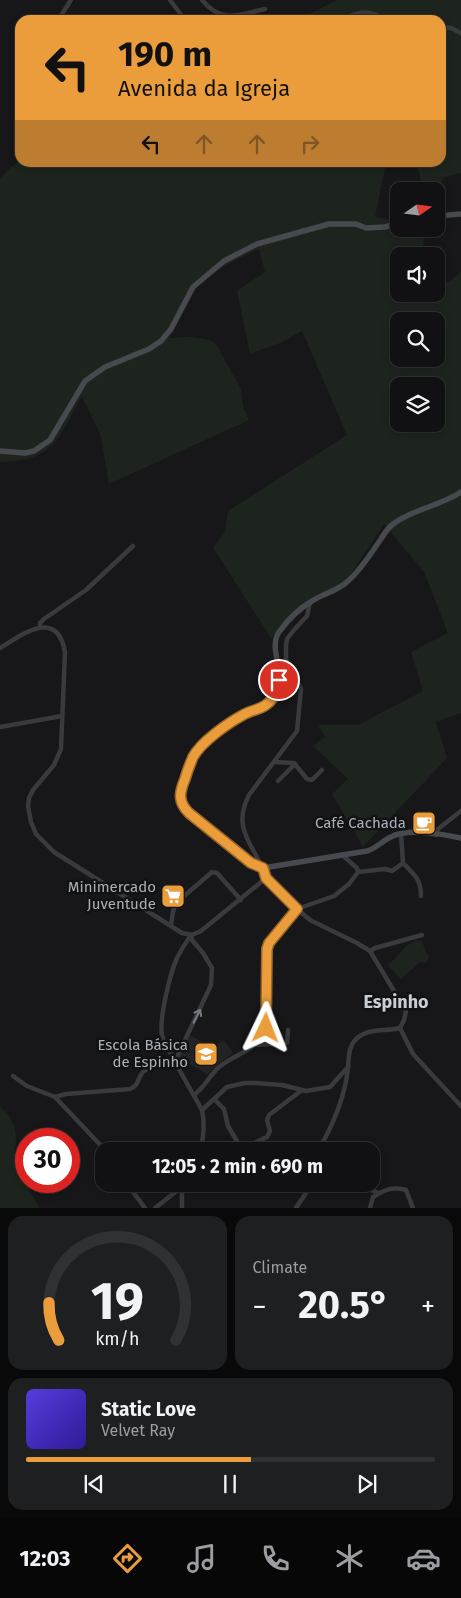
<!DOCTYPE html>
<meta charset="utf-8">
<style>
body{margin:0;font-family:"Fira Sans",sans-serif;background:#1e1f21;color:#f1f3f6;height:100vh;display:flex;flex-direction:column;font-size:19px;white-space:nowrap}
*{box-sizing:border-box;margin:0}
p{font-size:16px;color:#9c9da0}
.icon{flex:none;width:28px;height:28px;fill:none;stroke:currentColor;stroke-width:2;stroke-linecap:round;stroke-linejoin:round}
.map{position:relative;height:1208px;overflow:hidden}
.side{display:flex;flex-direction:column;gap:8px;padding:8px;background:#09090a;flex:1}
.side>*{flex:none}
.top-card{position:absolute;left:15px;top:15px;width:431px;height:152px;border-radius:15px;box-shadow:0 2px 8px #0003,0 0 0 1px #303133;background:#eb9d3c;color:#111;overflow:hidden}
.needle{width:32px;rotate:76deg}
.fabs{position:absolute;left:390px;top:182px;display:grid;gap:10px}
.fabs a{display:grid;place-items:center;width:55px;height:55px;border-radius:10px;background:#111113;box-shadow:0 2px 8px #0003,0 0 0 1px #303133;font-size:25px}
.speed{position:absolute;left:15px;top:1128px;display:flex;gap:10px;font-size:25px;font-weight:700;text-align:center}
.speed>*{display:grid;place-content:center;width:65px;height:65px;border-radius:50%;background:#111113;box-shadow:0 2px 8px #0003,0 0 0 1px #303133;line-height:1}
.speed .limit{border:8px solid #d22;background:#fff;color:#111}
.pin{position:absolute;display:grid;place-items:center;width:42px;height:42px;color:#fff;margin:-21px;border:2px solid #fff;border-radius:50%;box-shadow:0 1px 5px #0007}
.me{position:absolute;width:55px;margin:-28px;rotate:2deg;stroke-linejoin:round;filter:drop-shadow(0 0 4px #0008)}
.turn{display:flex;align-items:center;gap:18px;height:105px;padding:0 20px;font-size:22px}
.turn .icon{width:65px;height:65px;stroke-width:2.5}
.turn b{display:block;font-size:35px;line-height:42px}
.lanes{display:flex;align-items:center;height:48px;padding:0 20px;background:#0003;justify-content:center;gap:25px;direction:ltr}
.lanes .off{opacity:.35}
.big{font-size:38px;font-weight:700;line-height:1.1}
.side .widget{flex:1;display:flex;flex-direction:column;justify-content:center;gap:8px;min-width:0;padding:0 18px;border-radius:15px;background:#1e1f21}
.side .dial{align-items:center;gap:0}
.dial svg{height:130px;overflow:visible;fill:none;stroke:#303133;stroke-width:7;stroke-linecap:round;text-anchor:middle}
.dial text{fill:#f1f3f6;stroke:none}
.song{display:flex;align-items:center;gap:15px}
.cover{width:60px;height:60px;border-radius:8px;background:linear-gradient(135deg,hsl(250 70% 55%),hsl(250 70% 35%))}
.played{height:5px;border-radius:2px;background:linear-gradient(90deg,#eb9d3c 55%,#303133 55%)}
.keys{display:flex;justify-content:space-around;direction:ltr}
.heat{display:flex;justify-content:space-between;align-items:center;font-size:28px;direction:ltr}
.side .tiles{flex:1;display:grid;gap:8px;grid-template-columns:1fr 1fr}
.widget:last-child{grid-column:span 2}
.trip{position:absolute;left:95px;top:1142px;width:285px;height:50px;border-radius:15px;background:#111113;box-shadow:0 2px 8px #0003,0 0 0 1px #303133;font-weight:700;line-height:50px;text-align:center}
.menu{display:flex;height:80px;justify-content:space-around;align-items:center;background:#070708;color:#9c9da0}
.menu .icon{width:35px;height:35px}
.menu .on{color:#eb9d3c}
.menu b{font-size:22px;color:#f1f3f6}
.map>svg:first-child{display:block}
.built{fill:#232326}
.green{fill:#1d241d;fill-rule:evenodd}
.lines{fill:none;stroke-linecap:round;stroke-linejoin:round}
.minor{stroke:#383a3e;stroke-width:4.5}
.secondary{stroke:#46494e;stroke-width:5.5}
.oneway{stroke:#777b81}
.route-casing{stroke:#996627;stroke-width:12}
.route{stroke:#eb9d3c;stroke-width:9}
.labels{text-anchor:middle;stroke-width:5;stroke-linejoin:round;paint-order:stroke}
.poi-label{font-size:15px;fill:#aab0b8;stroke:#121214;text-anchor:end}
.quarter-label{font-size:18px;font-weight:bold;fill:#caced4;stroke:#121214}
</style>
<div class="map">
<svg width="461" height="1208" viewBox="0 0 461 1208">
<rect width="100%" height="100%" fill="#171719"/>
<path class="built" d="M190,1035L213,1048L222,1041L226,1043L233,1053L212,1069L207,1074L179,1058Z"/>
<g class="green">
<path d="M337,0H461V173L445,177L434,191H423L417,163L441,162V20H297Z"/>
<path d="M20,161V162L386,163L375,217L399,221V229H424L423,256H399V294H423V296L427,294H436V289L453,279L461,272V713L436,722L447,758L363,847L332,794L348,779L313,746L325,737L318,725H358L423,691L411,652L448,633L424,572L384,524L349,577L338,586L310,598L271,638L213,548L225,532L228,511L347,435L302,331L280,343L250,354L237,291L265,272L259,249L239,258L220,269L197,287L168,338L191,337L206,339L213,342L219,349L241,389L243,406L249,420L109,484L101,436L82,396C58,438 55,461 0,462V179L12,166ZM399,321H436V359H399ZM399,386H436V424H399Z"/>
<path d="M416,940L421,941C425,945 424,952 429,956L428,960L425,963L420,962L401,979L388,966L406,946Z"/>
<path d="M0,1107C9,1113 16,1127 16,1138C16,1146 14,1153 16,1161C21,1177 32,1193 39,1208H0Z"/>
</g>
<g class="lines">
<g class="minor">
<path d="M170,0L185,20"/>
<path d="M202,0C222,24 238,15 265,9"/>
<path d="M58,20L71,0"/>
<path d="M342,20C360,10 370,10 387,20"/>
<path d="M441,27L451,28L461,33"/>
<path d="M40,627V623L44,619L86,590L133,546"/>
<path d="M0,648C22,635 57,607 65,652L61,749L54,765L33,790L29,798L28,806L31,822L36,834L54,852L182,933L192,935L201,931L266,878"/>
<path d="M0,727L62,716"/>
<path d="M275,762L294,763L307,779L312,780L322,770"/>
<path d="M278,781L295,764"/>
<path d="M401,833L403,863C414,875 421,878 421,896"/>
<path d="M436,835L438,829L461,811"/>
<path d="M342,855L357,868L358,872"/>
<path d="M266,878C257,847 230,831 249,795L297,731L301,689L286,659V645L287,639L293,631L307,616L310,602"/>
<path d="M266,878L297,909L310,920L357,943L370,951L406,1011L404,1020L400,1028"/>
<path d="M171,925L173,912L176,903L212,872L217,873L241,900"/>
<path d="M370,951L375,948L422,935"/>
<path d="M400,1028L413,1054L461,1106"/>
<path d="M255,1045L287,1043L288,1030"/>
<path d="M175,1058C168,1051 164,1044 162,1035C159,1018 170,974 177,958C181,950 186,942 191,935"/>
<path d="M176,1059L211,985L212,968L203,953L192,940L191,935"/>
<path d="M176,1059V1064L202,1110C205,1124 204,1137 200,1151"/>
<path d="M13,1076L27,1086L55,1097L66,1094L130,1089C139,1085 137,1080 142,1073C145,1068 169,1062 176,1059"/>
<path d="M194,1095C204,1088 209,1076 218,1068C236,1052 256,1053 266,1028L267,949L269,943L297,909L334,896L349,884L358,872L385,869L392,871L403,863"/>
<path d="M55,1097L106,1151"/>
<path d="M214,1099L224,1109L228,1126L238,1143L248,1146L267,1137L270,1131L267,1120L269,1115L302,1090"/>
<path d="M202,1110L227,1087L245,1083H255L282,1085L306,1091L330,1087L348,1067"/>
<path d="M318,1151C333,1125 345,1098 348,1068C349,1057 348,1047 356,1039C370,1027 384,1032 400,1028"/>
<path d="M127,1184L145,1208"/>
<path d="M352,1184L374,1191L378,1193"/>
<path d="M155,1208L178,1190L185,1187"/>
<path d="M182,1208V1193L187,1184"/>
<path d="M296,1208L312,1184"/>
<path d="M370,1208L373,1197C384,1190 393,1186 406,1190L413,1208"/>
</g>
<g class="secondary">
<path d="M436,216L461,214"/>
<path d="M0,451L25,453L34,451L50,440L85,381L105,367L149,349L161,341L171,329L193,287L224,261L257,244L329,224H356L366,228L385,227L399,223"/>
<path d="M461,492C440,506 413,509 393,524C388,528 384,534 381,539C371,553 361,570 348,581C338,591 324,593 312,601C300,608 287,621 279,632C266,651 292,678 271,701C263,709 253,709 244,714C229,722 204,741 195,755C190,762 188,771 184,779C179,794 178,802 189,813L251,863L263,868L367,851C377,848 382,841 391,837C406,828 444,834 461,838"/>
</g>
</g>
<defs><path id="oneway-shaft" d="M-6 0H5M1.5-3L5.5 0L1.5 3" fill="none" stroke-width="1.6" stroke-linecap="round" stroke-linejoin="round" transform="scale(1.25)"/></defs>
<use class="oneway" href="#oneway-shaft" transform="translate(197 1016) rotate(-63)"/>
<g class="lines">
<g class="route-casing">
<path id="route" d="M266,1028L267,949L269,943L297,909L266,878L263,868L251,863L189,813C178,802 179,793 185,779C187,772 190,764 193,757C201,742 228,723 243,715C251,710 260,710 267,704C275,698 277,690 279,680"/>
</g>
<use href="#route" class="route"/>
</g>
<defs>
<g id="cafe-square" transform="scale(1.25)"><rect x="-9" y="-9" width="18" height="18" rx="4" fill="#eb9d3c" stroke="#121214"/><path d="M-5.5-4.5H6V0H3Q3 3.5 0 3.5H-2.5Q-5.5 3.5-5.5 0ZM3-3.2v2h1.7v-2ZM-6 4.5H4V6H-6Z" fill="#fff"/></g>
<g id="supermarket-square" transform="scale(1.25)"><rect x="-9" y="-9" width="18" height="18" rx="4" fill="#eb9d3c" stroke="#121214"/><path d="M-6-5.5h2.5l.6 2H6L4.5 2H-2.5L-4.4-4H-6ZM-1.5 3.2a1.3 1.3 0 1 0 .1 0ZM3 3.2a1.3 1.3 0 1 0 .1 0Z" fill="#fff"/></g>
<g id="school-square" transform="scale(1.25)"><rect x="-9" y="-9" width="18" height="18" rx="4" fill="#eb9d3c" stroke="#121214"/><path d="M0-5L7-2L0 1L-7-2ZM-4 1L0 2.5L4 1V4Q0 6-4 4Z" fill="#fff"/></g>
</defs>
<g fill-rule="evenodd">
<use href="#cafe-square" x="424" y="823"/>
<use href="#supermarket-square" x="173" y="896"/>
<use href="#school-square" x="206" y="1054"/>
</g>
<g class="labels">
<g class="poi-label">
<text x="406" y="828">Café Cachada</text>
<text x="156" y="892">Minimercado<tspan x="156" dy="17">Juventude</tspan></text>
<text x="188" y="1050">Escola Básica<tspan x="188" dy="17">de Espinho</tspan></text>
</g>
<g class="quarter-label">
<text x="396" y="1008">Espinho</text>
</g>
</g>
</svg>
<div class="fabs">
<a><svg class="needle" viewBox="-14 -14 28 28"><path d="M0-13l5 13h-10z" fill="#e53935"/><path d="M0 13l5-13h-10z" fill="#9c9da0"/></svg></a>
<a><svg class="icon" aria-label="sound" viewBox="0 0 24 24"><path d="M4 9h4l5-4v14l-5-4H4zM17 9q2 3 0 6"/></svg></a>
<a><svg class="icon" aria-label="search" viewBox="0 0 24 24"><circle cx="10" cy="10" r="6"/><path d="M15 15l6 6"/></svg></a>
<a><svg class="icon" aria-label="layers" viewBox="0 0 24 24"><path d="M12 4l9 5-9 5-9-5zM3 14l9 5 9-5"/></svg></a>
</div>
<div class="speed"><div class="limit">30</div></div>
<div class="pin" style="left:279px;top:680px;background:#d93025"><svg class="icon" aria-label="arrive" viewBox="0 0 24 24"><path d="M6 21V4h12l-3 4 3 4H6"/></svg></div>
<svg class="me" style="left:266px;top:1028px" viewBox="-20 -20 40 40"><path d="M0-17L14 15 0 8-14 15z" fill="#eb9d3c" stroke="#fff" stroke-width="4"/></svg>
<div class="trip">12:05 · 2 min · 690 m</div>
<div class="top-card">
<div class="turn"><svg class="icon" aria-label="left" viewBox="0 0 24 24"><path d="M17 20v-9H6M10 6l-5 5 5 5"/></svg><div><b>190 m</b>Avenida da Igreja</div></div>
<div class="lanes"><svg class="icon" aria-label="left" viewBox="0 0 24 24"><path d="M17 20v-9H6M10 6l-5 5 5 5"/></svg><svg class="icon off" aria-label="ahead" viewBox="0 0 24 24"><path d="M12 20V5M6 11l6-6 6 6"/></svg><svg class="icon off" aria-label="ahead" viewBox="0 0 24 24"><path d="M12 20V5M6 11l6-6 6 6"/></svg><svg class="icon off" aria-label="right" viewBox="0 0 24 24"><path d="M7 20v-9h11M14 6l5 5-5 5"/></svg></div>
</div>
</div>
<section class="side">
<div class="tiles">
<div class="widget dial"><svg viewBox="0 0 100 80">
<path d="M14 69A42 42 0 1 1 86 69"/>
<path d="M14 69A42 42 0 0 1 8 46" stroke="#eb9d3c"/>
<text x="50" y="56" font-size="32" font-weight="700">19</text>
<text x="50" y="72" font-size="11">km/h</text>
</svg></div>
<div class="widget"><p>Climate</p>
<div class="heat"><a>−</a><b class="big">20.5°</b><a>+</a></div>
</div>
<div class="widget">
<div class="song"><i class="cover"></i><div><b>Static Love</b><p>Velvet Ray</p></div></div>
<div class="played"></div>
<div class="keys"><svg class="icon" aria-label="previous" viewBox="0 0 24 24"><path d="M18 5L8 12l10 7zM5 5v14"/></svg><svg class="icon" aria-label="pause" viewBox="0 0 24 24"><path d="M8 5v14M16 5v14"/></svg><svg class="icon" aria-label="next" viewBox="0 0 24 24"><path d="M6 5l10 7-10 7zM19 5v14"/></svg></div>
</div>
</div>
</section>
<nav class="menu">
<b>12:03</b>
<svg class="icon on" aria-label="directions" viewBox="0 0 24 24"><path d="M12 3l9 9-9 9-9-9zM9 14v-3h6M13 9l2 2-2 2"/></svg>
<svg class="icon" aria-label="music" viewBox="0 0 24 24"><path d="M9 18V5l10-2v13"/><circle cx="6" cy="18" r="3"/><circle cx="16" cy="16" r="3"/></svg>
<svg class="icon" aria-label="phone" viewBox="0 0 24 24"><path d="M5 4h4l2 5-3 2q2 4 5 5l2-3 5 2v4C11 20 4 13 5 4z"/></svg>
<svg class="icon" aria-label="climate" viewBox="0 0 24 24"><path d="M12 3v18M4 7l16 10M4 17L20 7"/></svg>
<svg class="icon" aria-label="car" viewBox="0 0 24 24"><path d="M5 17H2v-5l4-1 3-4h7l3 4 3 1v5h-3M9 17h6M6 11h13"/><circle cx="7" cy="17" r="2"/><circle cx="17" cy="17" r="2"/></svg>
</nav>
